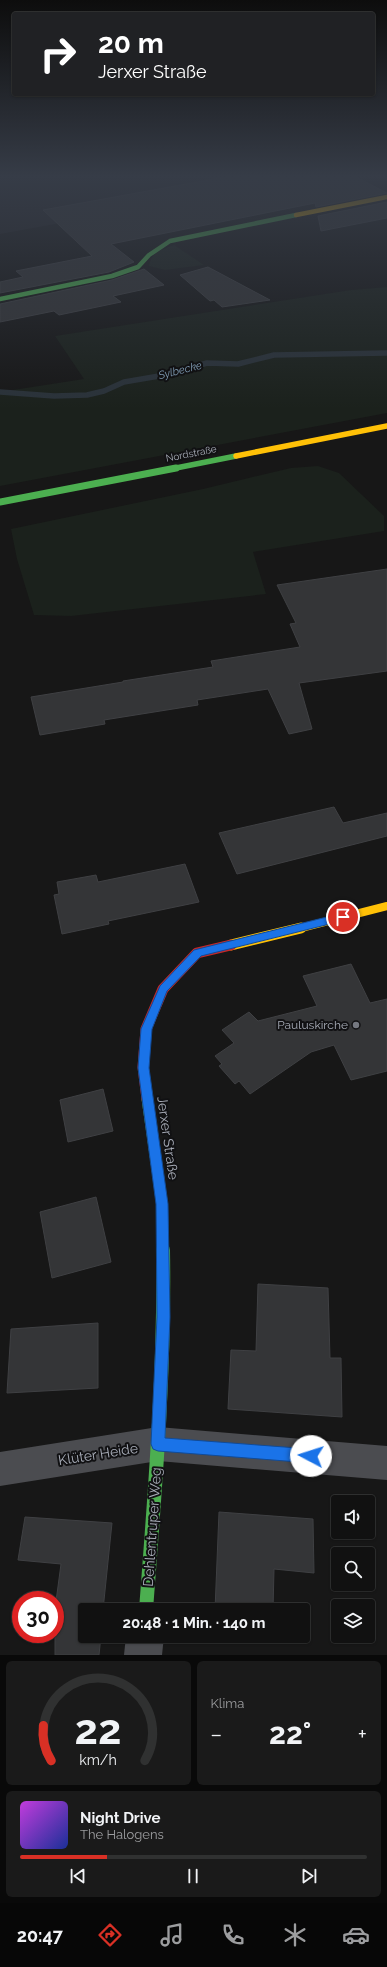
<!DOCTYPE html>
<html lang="de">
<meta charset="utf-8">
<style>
body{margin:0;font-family:Raleway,sans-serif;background:#1a1a1a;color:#f1f3f6;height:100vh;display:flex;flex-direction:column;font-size:15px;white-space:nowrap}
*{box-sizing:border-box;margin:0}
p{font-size:13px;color:#9c9d9f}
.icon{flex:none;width:22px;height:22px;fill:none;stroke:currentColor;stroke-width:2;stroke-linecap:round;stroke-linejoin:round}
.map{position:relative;height:1655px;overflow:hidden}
.sheet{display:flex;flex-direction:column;gap:6px;padding:6px;background:#090909;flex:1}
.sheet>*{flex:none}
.hud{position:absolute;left:12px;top:12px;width:363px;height:84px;border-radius:4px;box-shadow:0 1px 3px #0004,0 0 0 1px #303131;background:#202124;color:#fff;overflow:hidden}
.buttons{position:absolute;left:331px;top:1495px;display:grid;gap:8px}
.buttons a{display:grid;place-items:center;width:44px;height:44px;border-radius:4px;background:#111;box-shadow:0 1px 3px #0004,0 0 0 1px #303131;font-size:20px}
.speed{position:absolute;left:12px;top:1591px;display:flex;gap:8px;font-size:20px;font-weight:700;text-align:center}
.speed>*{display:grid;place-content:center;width:52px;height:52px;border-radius:50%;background:#111;box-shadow:0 1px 3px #0004,0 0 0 1px #303131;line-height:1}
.speed .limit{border:6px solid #d22;background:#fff;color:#111}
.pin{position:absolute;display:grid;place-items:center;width:34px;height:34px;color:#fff;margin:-17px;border:2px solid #fff;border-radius:50%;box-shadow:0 1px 4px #0007}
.me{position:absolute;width:44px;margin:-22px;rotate:275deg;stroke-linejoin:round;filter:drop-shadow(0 0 3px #0008)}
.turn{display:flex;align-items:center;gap:14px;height:84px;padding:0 20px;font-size:18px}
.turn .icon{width:52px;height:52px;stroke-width:2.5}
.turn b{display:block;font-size:28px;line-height:34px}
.big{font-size:30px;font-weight:700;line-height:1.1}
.sheet .tile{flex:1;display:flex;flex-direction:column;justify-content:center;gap:6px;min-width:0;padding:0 14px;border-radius:6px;background:#1a1a1a}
.sheet .dial{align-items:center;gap:0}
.dial svg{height:104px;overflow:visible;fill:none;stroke:#303131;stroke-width:7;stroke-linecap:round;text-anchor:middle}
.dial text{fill:#f1f3f6;stroke:none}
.song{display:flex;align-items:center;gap:12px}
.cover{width:48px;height:48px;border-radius:6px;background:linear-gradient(135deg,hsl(290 70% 55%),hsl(230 70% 35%))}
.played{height:4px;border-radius:2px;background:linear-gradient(90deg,#d93025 25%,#303131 25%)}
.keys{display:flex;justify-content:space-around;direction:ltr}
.heat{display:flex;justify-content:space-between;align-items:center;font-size:22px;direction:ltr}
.sheet .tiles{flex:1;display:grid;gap:6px;grid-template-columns:1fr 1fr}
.tile:last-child{grid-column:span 2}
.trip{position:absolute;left:78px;top:1603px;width:232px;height:40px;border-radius:4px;background:#111;box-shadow:0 1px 3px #0004,0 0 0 1px #303131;font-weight:700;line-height:40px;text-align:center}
.tabs{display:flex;height:64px;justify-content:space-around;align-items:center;background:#070707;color:#9c9d9f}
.tabs .icon{width:28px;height:28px}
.tabs .selected{color:#d93025}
.tabs b{font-size:18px;color:#f1f3f6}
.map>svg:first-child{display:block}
.built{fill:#212124}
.green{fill:#1b211c}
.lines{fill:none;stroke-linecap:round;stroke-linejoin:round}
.stream{stroke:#2a3239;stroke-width:5.5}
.building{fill:#343537;stroke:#3f4043}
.street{fill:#4b4c50;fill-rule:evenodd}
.fast-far4{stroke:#4caf50;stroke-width:4.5}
.fast-far3{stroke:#4caf50;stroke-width:5.5}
.fast-far2{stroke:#4caf50;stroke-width:7}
.fast-far1{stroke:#4caf50;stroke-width:11}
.fast{stroke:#4caf50;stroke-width:14}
.slow-far3{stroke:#ffc107;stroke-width:4.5}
.slow-far2{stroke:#ffc107;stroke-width:5.5}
.slow-far1{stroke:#ffc107;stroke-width:8}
.slow{stroke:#ffc107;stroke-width:11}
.jam{stroke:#c62828;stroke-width:11}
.route{fill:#1a73e8;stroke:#114b97}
.poi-dot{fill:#757880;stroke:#111113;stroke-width:1.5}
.labels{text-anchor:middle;stroke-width:4;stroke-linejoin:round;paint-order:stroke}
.far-street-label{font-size:10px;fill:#a8adb8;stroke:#111113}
.far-water-label{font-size:11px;font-style:italic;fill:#7f9bb3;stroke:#111113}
.poi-label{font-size:12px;fill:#a8adb8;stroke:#111113;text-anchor:end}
.near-street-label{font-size:14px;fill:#a8adb8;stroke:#111113}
</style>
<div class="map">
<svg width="387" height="1655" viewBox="0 0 387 1655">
<rect width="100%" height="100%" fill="#171717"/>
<path class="built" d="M0,177H314L0,234Z"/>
<g class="green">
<path d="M174,245L204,265L165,270L149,266C151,252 163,249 174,245Z"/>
<path d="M387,287V413L0,486V392L84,379L55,336L351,290Z"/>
<path d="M318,466L339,473L384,516V531L253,552L266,594L71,616L34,615L17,559L11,529L203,489L291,468Z"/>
</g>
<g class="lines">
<path class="stream" d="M0,392L54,396L87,395L104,391L124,382L165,375L207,363L238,364L274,355L387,353"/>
</g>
<g class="building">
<path d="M225,177H356L387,193L316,207L315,203L111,244L134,262L109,272L0,293V282L23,277L16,271L92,256L43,210Z"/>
<path d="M387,202V218L321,231L318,216Z"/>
<path d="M208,267L270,300L222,307L214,300L210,301L180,275Z"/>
<path d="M144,269L164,285L113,296L121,302L59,315L54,311L0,322V304L112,280Z"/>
<path d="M387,569V671L299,683L312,729L289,734L268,689L197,700L198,705L104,720L105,724L40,735L31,697L123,682V681L213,667L211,661L300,647L290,624L296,623L277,585Z"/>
<path d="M334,807L343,823L387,813V836L237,874L219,833Z"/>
<path d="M185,864L199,902L108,921L109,924L62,934L54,895L59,894L57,882L96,875L98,882Z"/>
<path d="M351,964L370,1003L387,999V1071L351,1080L334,1045L311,1052L250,1094L239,1081L235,1084L219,1066L222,1064L215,1056L234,1043L222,1030L249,1012L258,1021L317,1006L303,976Z"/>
<path d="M103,1089L113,1131L68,1142L60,1100Z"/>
<path d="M96,1197L111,1262L52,1278L40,1212Z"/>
<path d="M258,1284L328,1288L330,1358H341L342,1417L228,1409L231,1350L256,1351Z"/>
<path d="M98,1323V1388L7,1393L11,1329Z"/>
<path d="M219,1512L313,1519L314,1573L274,1569L273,1610H215Z"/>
<path d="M25,1517L112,1523L103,1610H85V1636H101L99,1655H55V1609L61,1564L18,1560Z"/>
</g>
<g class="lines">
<g class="street">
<path d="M158,1427L387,1446V1480L158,1461L0,1486V1452Z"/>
<path d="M126,1636H164L162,1655H124Z"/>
</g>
<path class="fast-far4" d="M0,299L112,276L138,267L149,255L170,241L296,215"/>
<path class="fast-far3" d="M171,469L236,456"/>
<path class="fast-far2" d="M0,502L176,468"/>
<path class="fast-far1" d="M147,1099L162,1204L163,1251"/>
<path class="fast" d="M146,1610C155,1490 165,1370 163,1250"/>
<path class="slow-far3" d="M296,215L387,197"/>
<path class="slow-far2" d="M236,456L387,426"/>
<path class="slow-far1" d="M297,929L387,906"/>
<path class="slow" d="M231,945L301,928"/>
<path class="jam" d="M147,1099L143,1067L146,1029L163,989L197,953L231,945"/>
</g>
<linearGradient id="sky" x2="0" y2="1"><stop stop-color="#0d0d0d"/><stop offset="0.43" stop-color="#363c47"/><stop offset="1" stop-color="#363c47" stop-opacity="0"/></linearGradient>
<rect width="387" height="409" fill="url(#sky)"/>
<path class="route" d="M343,913L348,917L346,920L201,956L167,991L152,1029L149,1068L168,1204L170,1317L165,1438L311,1449L316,1451L318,1456L316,1461L311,1463L158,1451L153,1449L151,1444L157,1317L156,1204L138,1068L141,1029L160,986L194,950Z"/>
<circle class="poi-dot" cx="356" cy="1025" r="4"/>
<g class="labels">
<g class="far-street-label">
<text transform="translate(191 453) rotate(-11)" y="4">Nordstraße</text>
</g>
<g class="far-water-label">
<text transform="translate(180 370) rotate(-14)" y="4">Sylbecke</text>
</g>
<g class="poi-label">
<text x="348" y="1029">Pauluskirche</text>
</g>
<g class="near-street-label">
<text transform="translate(168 1138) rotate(82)" y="5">Jerxer Straße</text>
<text transform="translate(98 1454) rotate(-9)" y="5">Klüter Heide</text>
<text transform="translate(152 1527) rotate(-86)" y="5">Dehlentruper Weg</text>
</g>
</g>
</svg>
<div class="buttons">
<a><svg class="icon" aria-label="sound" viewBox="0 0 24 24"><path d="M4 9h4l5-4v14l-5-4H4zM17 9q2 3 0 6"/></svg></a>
<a><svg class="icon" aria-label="search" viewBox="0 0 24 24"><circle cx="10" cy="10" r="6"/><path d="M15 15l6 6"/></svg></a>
<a><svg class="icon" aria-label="layers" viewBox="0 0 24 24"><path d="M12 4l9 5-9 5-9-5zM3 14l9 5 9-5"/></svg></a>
</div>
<div class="speed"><div class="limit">30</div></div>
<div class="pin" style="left:343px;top:917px;background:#d93025"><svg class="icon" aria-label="arrive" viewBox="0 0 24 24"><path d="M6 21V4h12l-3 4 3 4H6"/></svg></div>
<svg class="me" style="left:311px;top:1456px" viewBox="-20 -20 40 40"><circle r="19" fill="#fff"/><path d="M0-13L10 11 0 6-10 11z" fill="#1a73e8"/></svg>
<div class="trip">20:48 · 1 Min. · 140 m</div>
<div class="hud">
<div class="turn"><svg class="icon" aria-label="right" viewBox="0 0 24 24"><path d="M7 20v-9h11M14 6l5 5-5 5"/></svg><div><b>20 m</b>Jerxer Straße</div></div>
</div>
</div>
<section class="sheet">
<div class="tiles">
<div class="tile dial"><svg viewBox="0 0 100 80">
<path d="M14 69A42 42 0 1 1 86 69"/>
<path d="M14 69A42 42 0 0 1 8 42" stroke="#d93025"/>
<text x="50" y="56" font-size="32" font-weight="700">22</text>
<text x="50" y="72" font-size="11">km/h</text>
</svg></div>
<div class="tile"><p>Klima</p>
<div class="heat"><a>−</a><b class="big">22°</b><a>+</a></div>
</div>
<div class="tile">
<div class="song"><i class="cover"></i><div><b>Night Drive</b><p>The Halogens</p></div></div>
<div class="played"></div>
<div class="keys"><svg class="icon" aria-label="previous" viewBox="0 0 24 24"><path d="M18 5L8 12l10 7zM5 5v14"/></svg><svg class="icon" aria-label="pause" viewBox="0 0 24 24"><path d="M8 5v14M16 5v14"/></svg><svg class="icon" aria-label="next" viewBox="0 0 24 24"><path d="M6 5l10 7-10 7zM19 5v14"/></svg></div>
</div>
</div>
</section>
<nav class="tabs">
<b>20:47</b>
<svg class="icon selected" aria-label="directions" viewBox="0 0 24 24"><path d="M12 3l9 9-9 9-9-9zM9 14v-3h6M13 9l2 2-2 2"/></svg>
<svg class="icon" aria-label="music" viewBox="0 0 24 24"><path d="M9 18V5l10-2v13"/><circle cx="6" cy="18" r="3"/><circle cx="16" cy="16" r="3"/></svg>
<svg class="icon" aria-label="phone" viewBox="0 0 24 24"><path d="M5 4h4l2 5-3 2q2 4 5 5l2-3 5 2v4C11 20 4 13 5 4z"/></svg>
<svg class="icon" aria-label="climate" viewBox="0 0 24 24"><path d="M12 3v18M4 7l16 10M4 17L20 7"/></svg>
<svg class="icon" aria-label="car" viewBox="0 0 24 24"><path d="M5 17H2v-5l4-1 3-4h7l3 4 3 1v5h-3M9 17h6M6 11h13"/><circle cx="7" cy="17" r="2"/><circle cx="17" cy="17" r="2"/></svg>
</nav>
